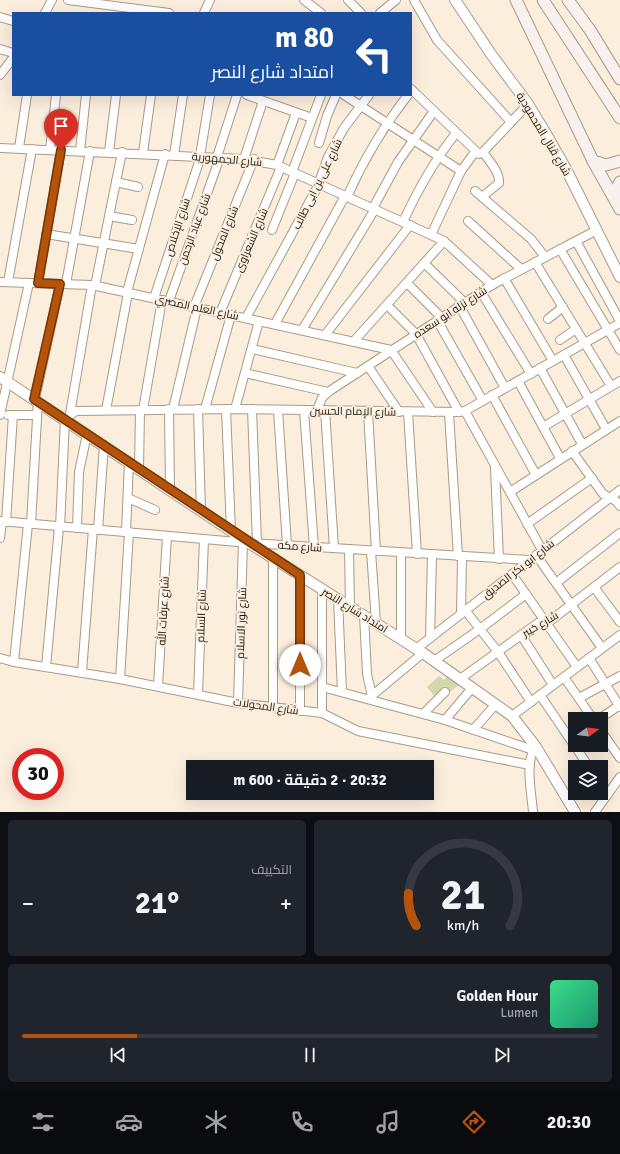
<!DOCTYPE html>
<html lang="ar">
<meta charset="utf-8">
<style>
body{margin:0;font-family:Signika,Cairo,sans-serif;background:#20242c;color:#f1f3f6;direction:rtl;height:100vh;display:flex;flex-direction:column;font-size:15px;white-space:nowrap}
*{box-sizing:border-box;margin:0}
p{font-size:13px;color:#9ea1a6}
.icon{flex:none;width:22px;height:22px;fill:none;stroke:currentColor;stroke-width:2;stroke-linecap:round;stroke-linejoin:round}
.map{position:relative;height:812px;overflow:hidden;direction:ltr}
.sheet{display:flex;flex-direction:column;gap:8px;padding:8px;background:#0d0f14;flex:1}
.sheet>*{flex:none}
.guide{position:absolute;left:12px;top:12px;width:400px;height:84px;border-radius:0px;box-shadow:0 4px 16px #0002;direction:rtl;background:#1a4fa0;color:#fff;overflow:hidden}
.needle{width:26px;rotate:76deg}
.fabs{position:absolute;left:568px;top:712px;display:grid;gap:8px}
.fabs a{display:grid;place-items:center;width:40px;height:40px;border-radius:0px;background:#171b24;box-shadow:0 4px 16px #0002;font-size:20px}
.speed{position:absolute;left:12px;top:748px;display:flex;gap:8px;font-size:20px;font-weight:700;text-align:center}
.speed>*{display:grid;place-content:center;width:52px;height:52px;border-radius:50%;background:#171b24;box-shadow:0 4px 16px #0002;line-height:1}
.speed .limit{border:6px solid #d22;background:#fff;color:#111}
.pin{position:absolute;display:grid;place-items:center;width:34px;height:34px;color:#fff;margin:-41px -17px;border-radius:50% 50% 50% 0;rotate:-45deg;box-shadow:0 0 4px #0007}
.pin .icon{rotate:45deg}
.me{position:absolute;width:44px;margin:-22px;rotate:0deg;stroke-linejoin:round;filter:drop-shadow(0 0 3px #0008)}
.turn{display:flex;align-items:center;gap:14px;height:84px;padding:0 12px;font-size:18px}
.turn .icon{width:52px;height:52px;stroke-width:2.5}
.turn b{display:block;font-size:28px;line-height:34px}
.big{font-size:30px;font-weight:700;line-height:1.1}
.sheet .tile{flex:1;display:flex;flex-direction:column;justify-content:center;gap:6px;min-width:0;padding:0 14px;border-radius:6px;background:#20242c}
.sheet .dial{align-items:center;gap:0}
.dial svg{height:104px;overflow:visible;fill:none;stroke:#363941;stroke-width:7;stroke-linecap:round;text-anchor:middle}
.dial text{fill:#f1f3f6;stroke:none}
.song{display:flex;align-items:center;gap:12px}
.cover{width:48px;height:48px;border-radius:6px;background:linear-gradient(135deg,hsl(150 70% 55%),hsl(160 70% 35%))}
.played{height:4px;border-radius:2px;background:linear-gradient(90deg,#b45309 20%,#363941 20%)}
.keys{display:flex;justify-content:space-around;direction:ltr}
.heat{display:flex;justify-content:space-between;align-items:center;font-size:22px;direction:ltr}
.sheet .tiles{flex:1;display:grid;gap:8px;grid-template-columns:1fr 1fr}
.tile:last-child{grid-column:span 2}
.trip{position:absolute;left:186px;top:760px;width:248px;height:40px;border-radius:0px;background:#171b24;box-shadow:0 4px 16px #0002;font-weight:700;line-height:40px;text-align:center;direction:rtl}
.dock{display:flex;height:64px;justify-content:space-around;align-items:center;background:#090b0e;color:#9ea1a6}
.dock .icon{width:28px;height:28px}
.dock .current{color:#b45309}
.dock b{font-size:18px;color:#f1f3f6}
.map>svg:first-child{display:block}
.green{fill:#d3d7ab}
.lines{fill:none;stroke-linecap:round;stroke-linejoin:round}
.minor-casing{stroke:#aa9a86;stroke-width:10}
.tertiary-casing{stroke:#aa9a86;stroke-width:12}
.secondary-casing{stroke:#aa9a86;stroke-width:13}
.minor{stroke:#fff;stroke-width:8}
.tertiary{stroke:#fff;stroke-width:10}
.secondary{stroke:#f9f1ed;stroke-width:11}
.route-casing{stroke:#753606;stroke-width:10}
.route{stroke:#b45309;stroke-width:7}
.labels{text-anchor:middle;stroke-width:3.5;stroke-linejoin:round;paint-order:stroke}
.street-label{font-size:11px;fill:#1d170f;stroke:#fceedd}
</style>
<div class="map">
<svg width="620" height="812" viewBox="0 0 620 812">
<rect width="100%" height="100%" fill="#fceedd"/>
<path class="green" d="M439,676L444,680L448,676L459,685L438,701L427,687Z"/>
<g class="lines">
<g class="minor-casing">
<g id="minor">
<path d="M68,0L169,13"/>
<path d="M304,0L321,13"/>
<path d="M348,0L361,13"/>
<path d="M414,0L437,40L511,122"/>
<path d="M45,13L52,0"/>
<path d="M204,13L210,0"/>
<path d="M380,13L396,0"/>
<path d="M0,17L13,21"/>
<path d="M0,49L13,53"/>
<path d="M0,75L13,58"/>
<path d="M411,89L479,154L483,152L528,104"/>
<path d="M247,95L312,118"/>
<path d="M344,95L461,171"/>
<path d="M319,143L327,116L336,95"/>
<path d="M0,148L244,159L277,165L431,235L444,241L492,285"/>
<path d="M19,148L27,95"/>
<path d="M50,150L56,95"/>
<path d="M80,151L86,95"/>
<path d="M109,152L116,95"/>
<path d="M143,153L151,95"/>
<path d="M174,155L183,95"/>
<path d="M200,156L210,95"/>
<path d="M217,157L237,95"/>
<path d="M244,159L263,101"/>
<path d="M277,165L296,113"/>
<path d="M292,172L321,95"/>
<path d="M116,182L138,187"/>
<path d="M475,191L531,239L545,257"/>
<path d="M347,197C364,159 383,127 408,95"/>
<path d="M482,197L499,183C500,172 489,161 483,152"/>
<path d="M373,208L398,162L434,111"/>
<path d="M109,216L132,220"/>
<path d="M468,221L521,269"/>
<path d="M403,222C418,189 434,161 456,133"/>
<path d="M272,230L295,173"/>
<path d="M46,234L139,249"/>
<path d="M431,235L461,171L475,152"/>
<path d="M576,241L620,321"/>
<path d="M560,249L620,350"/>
<path d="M535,262L611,386"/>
<path d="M424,263L464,302"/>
<path d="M504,278L553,361"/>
<path d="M0,282L92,285L391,350L433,412"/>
<path d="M8,282L32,149"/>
<path d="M38,283L61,150"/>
<path d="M407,283L441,317"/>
<path d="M66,284L90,151"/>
<path d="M95,286L122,152"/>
<path d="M127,292L165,154"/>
<path d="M481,292L531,374"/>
<path d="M154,298L201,156"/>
<path d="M169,301L220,157"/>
<path d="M387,305L416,334L459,412"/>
<path d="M459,305L505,388"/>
<path d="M194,307L254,159"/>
<path d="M220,313L281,167"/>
<path d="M246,318L317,188L328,157L344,128L369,95"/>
<path d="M548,319L563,307"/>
<path d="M437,320L483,401"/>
<path d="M275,324L345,196"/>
<path d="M302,330L375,209"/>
<path d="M325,335L410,225"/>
<path d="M560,340L576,329"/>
<path d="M354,341L444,241"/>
<path d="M252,349L357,373"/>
<path d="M564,355L606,429"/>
<path d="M368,366L399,412"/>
<path d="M540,368L582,444"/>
<path d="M245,373L328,392"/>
<path d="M518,381L560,458"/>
<path d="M492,395L536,475"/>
<path d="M35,399L60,284"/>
<path d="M169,409L170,490"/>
<path d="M173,409L197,308"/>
<path d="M198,409L201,511"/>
<path d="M205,409L231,315"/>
<path d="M226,409L231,531"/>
<path d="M235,409L259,321"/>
<path d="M252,409L257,543"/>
<path d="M106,410L128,293"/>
<path d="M143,410L162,300"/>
<path d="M278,410L287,545"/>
<path d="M304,410L314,547"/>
<path d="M317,410L322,398L328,392L492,285L597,230"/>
<path d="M325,410L334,548"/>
<path d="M368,411L376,551"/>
<path d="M465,411L542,550"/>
<path d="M408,412L417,554"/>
<path d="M449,413L458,556"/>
<path d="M70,414L92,285"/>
<path d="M0,415L29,283"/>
<path d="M8,415H37"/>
<path d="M543,427L620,381"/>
<path d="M572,451L603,494L616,501L620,506"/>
<path d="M495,468L499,559"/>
<path d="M139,469L140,410"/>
<path d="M510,492L620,421"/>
<path d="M128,498L155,510"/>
<path d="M0,521L249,543L529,560"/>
<path d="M6,522L13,415"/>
<path d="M31,524L38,401"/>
<path d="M527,524L592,478"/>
<path d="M60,527L65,419L76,411L235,409L459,412L465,411L620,323"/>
<path d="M77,528L79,472L87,434"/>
<path d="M98,530L104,445"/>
<path d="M126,532L129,462"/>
<path d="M0,538L2,522"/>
<path d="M349,549L350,607"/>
<path d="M371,551L376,623"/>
<path d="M536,555L602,648"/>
<path d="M512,574L577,667"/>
<path d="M300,575V711"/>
<path d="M556,583L620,533"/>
<path d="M594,587L620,622"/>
<path d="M338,599L342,692"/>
<path d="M465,610L498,652L531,702"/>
<path d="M461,614L462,557"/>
<path d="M364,615L367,674L372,696"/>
<path d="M521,635L553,685"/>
<path d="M430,638L432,555"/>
<path d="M401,639V553"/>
<path d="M416,649L620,490"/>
<path d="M0,658L14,662L120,679L238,703L322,713L358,731L530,765"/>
<path d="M589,658L620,707"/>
<path d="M434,661L480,629L526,594"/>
<path d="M14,662L28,524"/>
<path d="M46,667L59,527"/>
<path d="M82,672L93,529"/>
<path d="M564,677L593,719"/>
<path d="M120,679L129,532"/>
<path d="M460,679L538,623L550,621L620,567"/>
<path d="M158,686L167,536"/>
<path d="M322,687L445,720L533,750"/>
<path d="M198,694L204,539"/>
<path d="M540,695L589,767"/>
<path d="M579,698L620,676"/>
<path d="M368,699L423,653"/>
<path d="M238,703L243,542"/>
<path d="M273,707V558"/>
<path d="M322,713V589"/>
<path d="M423,714L445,692"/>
<path d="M512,716L620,635"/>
<path d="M599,719L620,705"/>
<path d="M445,720L472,688"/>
<path d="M473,730L496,704"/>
<path d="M601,731L620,758"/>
<path d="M601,784L608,794"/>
<path d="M533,812C532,796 524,759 536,747"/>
<path d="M595,812L620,777"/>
</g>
</g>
<g class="tertiary-casing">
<g id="tertiary">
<path d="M455,0L491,54L528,104L545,132L566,169L620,277"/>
<path d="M0,377L249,543L423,653L512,716L536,747L575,812"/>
</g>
</g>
<g class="secondary-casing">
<g id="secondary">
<path d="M516,0L593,161L620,209"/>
<path d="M543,0L620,118"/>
<path d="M568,0L590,30L620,79"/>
<path d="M593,161L606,165L620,161"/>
<path d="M616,202V190L620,182"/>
</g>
</g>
<use href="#minor" class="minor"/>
<use href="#tertiary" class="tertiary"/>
<use href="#secondary" class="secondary"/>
</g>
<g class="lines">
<g class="route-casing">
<path id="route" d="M61,150L38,283L60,284L34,399L300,575V665"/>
</g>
<use href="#route" class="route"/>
</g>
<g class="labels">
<g class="street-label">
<text transform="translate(544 134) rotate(59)" y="4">شارع قنال المحمودية</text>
<text transform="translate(227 159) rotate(5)" y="4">شارع الجمهورية</text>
<text transform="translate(317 184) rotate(-64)" y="4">شارع على بن ابى طالب</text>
<text transform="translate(177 227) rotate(-72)" y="4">شارع الإخلاص</text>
<text transform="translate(194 229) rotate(-70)" y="4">شارع عباد الرحمن</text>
<text transform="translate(224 233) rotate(-68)" y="4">شارع المحول</text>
<text transform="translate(251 240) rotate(-67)" y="4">شارع الشعراوى</text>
<text transform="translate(197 307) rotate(12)" y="4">شارع العلم المصري</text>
<text transform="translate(450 312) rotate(-33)" y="4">شارع نزله ابو سعده</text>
<text transform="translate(353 411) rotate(1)" y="4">شارع الإمام الحسين</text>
<text transform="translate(300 546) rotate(4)" y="4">شارع مكه</text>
<text transform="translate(518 569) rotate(-38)" y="4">شارع ابو بكر الصديق</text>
<text transform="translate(355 610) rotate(32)" y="4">امتداد شارع النصر</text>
<text transform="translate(163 611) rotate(-87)" y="4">شارع عرفات الله</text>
<text transform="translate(201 616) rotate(-88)" y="4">شارع السلام</text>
<text transform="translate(241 623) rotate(-88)" y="4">شارع نور الاسلام</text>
<text transform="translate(540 624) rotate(-30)" y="4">شارع خيبر</text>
<text transform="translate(266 706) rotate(8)" y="4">شارع المحولات</text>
</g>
</g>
</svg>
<div class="fabs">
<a><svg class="needle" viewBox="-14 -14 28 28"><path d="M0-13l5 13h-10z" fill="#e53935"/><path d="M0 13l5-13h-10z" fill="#9ea1a6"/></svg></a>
<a><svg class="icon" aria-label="layers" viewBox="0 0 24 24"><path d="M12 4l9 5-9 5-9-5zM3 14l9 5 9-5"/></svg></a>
</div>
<div class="speed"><div class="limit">30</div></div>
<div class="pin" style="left:61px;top:150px;background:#d93025"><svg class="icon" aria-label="arrive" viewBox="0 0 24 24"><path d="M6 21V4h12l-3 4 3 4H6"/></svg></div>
<svg class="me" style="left:300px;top:665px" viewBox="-20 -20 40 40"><circle r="19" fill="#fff"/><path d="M0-13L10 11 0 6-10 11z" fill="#b45309"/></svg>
<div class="trip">20:32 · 2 دقيقة · 600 m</div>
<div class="guide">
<div class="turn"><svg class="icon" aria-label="left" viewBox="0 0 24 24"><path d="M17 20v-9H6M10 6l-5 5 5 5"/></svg><div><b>80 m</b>امتداد شارع النصر</div></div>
</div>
</div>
<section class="sheet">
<div class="tiles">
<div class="tile dial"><svg viewBox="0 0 100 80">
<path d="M14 69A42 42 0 1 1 86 69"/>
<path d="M14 69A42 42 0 0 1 8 44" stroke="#b45309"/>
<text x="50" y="56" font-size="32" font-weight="700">21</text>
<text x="50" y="72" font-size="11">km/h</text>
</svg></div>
<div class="tile"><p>التكييف</p>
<div class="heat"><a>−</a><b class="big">21°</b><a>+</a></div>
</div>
<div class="tile">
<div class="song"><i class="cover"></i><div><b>Golden Hour</b><p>Lumen</p></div></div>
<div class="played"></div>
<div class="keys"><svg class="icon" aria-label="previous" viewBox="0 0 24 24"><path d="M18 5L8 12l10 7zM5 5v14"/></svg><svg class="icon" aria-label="pause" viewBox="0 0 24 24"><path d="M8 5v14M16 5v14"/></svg><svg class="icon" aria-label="next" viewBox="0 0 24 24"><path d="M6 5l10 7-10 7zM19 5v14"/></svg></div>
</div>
</div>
</section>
<nav class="dock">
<b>20:30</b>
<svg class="icon current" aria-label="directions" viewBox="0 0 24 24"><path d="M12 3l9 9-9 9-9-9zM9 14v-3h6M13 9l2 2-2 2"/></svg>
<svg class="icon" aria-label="music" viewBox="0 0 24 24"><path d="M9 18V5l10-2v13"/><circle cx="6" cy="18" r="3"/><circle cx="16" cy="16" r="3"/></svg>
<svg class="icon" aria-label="phone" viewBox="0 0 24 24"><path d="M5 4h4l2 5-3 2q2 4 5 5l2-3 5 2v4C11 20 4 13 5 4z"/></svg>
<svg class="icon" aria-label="climate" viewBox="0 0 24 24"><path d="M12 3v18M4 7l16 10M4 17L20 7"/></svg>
<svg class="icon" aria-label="car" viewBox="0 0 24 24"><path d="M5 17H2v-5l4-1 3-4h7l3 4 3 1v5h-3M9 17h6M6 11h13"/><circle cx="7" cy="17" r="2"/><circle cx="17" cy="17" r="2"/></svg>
<svg class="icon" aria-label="filters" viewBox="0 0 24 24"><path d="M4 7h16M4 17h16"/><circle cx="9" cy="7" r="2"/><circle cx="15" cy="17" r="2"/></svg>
</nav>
